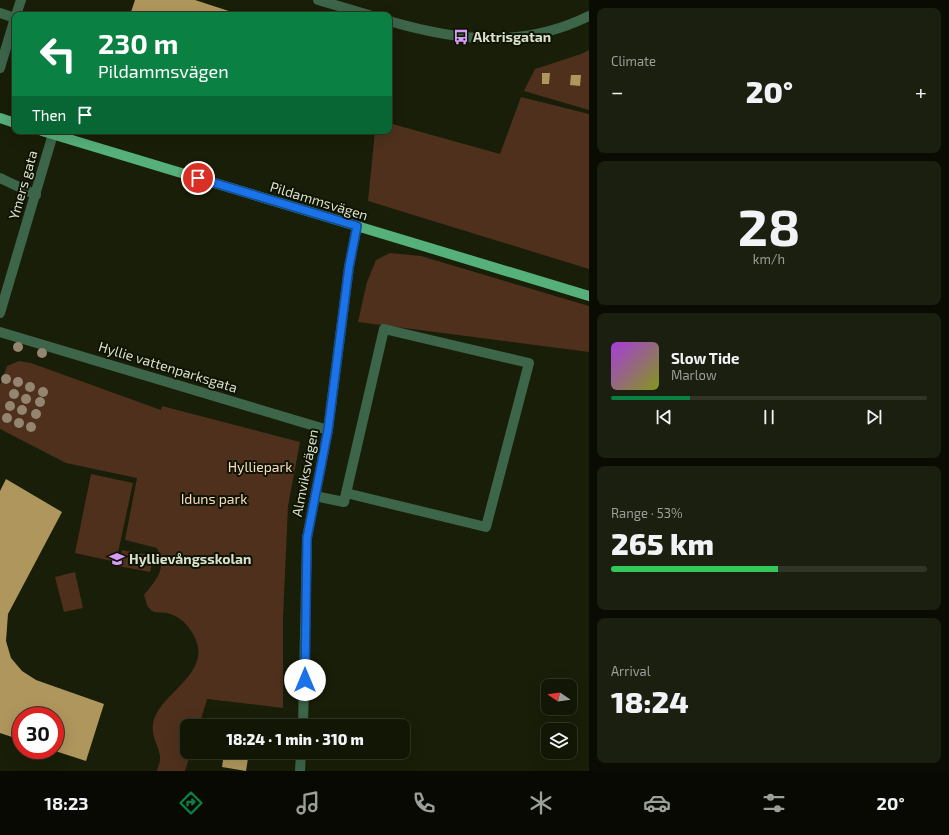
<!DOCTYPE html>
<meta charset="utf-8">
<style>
body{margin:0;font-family:"Exo 2",sans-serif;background:#1b1f0f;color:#f1f3f6;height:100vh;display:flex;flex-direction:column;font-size:15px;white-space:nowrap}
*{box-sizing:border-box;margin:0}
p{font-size:13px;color:#9c9f9a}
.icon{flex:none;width:22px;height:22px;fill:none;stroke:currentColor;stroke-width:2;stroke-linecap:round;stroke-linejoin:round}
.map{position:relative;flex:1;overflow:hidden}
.panel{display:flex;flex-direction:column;gap:8px;padding:8px;background:#0a0c03;width:360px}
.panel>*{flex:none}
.top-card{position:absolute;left:12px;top:12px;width:380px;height:122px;border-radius:8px;box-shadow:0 4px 16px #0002,0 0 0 1px #313527;background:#0b8043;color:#fff;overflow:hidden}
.needle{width:26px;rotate:283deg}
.tools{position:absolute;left:541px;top:679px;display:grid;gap:8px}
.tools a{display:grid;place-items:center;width:36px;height:36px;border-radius:8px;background:#121605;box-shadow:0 4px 16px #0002,0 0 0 1px #313527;font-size:20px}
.speed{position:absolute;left:12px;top:707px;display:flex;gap:8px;font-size:20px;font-weight:700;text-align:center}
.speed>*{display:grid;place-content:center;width:52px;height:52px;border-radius:50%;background:#121605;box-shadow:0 4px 16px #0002,0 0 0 1px #313527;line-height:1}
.speed .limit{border:6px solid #d22;background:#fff;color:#111}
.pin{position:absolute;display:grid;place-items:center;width:34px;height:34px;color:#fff;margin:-17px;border:2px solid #fff;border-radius:50%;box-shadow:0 1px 4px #0007}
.me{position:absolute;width:44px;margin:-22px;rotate:0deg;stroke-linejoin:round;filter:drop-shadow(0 0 3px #0008)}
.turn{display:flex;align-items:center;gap:14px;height:84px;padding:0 20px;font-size:18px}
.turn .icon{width:52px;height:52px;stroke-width:2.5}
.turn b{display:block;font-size:28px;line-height:34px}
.then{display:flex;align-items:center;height:38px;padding:0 20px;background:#0003;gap:8px;font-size:15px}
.big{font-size:30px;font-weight:800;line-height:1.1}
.panel .widget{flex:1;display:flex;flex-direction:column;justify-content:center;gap:6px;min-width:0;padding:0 14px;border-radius:8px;background:#1b1f0f}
.panel .dial{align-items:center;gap:0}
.dial b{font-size:52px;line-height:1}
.song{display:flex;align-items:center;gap:12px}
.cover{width:48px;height:48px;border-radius:6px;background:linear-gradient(135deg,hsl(280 70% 55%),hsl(70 70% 35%))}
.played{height:4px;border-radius:2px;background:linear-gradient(90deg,#0b8043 25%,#313527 25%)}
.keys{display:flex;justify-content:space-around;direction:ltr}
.heat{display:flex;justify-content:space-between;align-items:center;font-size:22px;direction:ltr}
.charge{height:6px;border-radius:3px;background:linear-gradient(90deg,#34c759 53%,#313527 0)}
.trip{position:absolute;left:180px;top:719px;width:230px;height:40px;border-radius:8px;background:#121605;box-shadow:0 4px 16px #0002,0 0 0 1px #313527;font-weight:800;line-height:40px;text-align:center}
.tabs{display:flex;height:64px;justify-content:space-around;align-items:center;background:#070902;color:#9c9f9a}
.tabs .icon{width:28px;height:28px}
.tabs .on{color:#0b8043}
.tabs b{font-size:18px;color:#f1f3f6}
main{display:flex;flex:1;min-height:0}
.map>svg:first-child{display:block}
.green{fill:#4e301c}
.building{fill:#af965d}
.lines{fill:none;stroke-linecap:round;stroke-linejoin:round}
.minor{stroke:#3c654a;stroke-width:10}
.major{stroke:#55b079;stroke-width:10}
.tree{fill:#948571}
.route-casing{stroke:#114b97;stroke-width:10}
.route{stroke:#1a73e8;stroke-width:7}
.labels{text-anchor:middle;stroke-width:4;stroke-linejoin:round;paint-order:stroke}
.poi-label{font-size:14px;font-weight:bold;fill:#dadfd0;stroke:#0f1401;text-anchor:start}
.street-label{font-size:14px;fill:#dadfd0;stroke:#0f1401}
.park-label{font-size:14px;fill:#fadac7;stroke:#0f1401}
</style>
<main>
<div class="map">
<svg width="589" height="771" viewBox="0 0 589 771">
<rect width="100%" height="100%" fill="#181e07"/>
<g class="green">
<path d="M589,50V110L524,91L535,69L581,54Z"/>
<path d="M521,97L589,114V269L368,201L375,131H389V123L500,154Z"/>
<path d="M390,253L421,256L589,306V352L358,322L367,282L376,260Z"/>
<path d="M19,361L31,363L161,410L162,406L300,442L288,506L283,618V708L207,699L199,726H187V752H191L185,771H157C158,767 160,763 160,759C161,750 151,738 153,724C158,691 222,672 189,628C184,621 176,615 167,613C161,612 154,614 150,609C146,606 146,600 144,595C157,578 167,570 157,548L125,540L137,478L66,463L0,429V385L7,366Z"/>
<path d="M91,474L133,483L116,562L75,553Z"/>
<path d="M122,550L154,556L150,572L118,566Z"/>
<path d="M75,572L83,608L64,612L55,577Z"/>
</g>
<g class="building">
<path d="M135,0H195L241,15H130Z"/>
<path d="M542,73H550L549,84H542Z"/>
<path d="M571,75H581L580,86L570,85Z"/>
<path d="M6,479L62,512L8,614L6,641L11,658L22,671L36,680L104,704L86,761L52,750H55V716H21V740L0,733V491Z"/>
<path d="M240,752H249L246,771L222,767L224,753L239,756Z"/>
<path d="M261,752H270L269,758L261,757Z"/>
</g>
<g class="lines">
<g class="minor">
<path d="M318,0L369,15"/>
<path d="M0,13L15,18"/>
<path d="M16,15L21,0"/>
<path d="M389,21C458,41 522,49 589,16"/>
<path d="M0,68L15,18"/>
<path d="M0,178L36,195"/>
<path d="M0,313L53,134"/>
<path d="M0,332L328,430"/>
<path d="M315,496L344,502L384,329L529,363L486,527L346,493"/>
<path d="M303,726L307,538L328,430L349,267L357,226"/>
<path d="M300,771L301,752"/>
</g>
<g class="major">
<path d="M0,118L15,123"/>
<path d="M42,131L589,296"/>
</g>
</g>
<g class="tree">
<circle cx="18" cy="347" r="5"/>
<circle cx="42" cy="353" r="5"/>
<circle cx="6" cy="379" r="5"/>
<circle cx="18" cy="382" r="5"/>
<circle cx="30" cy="387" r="5"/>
<circle cx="43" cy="392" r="5"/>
<circle cx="14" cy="394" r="5"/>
<circle cx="26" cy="399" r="5"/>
<circle cx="40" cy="402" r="5"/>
<circle cx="10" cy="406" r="5"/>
<circle cx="22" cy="410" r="5"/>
<circle cx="36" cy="414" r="5"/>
<circle cx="7" cy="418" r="5"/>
<circle cx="19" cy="423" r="5"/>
<circle cx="31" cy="427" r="5"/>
</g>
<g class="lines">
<g class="route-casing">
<path id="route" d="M198,178L357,226L349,267L328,430L307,538L305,680"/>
</g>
<use href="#route" class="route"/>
</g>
<defs>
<g id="bus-bare" transform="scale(1.2)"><path d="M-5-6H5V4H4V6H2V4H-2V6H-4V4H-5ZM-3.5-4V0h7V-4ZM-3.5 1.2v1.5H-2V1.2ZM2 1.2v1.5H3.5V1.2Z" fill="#d79bf9" stroke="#0f1401" stroke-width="2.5" paint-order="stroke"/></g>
<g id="school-bare" transform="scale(1.2)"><path d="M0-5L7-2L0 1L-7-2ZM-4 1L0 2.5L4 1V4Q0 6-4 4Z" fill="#d79bf9" stroke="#0f1401" stroke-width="2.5" paint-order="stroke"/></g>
</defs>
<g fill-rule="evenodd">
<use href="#bus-bare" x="461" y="37"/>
<use href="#school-bare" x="117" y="559"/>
</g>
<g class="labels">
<g class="poi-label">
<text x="473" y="42">Aktrisgatan</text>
<text x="129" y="564">Hyllievångsskolan</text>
</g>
<g class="street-label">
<text transform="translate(23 185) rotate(-74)" y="5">Ymers gata</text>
<text transform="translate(319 201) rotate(17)" y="5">Pildammsvägen</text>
<text transform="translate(168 367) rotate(17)" y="5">Hyllie vattenparksgata</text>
<text transform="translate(305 473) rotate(-79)" y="5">Almviksvägen</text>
</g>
<g class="park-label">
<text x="260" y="472">Hylliepark</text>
<text x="214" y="504">Iduns park</text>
</g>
</g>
</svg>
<div class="tools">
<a><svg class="needle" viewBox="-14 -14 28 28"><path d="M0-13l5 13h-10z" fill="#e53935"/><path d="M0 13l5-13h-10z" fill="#9c9f9a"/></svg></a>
<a><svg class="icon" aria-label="layers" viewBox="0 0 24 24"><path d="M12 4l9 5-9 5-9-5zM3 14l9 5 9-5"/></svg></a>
</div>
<div class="speed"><div class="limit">30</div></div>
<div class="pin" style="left:198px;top:178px;background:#d93025"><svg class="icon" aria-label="arrive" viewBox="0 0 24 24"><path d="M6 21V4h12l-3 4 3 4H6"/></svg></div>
<svg class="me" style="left:305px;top:680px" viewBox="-20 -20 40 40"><circle r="19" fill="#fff"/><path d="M0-13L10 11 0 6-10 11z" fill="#1a73e8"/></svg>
<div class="trip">18:24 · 1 min · 310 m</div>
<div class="top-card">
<div class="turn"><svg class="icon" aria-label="left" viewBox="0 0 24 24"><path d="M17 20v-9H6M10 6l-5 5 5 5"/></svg><div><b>230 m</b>Pildammsvägen</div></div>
<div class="then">Then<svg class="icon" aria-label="arrive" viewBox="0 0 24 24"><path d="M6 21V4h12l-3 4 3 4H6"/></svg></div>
</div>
</div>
<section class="panel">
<div class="widget"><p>Climate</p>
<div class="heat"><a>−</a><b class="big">20°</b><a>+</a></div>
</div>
<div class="widget dial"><b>28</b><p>km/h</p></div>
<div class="widget">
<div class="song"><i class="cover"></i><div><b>Slow Tide</b><p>Marlow</p></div></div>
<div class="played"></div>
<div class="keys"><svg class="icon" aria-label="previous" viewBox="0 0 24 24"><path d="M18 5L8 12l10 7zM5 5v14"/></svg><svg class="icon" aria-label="pause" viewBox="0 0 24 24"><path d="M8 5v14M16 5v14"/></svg><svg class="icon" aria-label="next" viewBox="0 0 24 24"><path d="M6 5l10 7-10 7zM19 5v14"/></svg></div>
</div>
<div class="widget"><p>Range · 53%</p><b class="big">265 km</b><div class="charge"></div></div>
<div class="widget"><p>Arrival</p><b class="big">18:24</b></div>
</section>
</main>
<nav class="tabs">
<b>18:23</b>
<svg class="icon on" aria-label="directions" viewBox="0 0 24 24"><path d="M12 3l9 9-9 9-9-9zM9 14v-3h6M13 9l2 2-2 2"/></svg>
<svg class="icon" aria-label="music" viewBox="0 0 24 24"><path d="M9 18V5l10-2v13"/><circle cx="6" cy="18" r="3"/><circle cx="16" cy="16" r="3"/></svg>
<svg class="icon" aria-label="phone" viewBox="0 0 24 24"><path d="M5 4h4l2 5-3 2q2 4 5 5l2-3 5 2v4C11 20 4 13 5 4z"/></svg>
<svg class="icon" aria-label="climate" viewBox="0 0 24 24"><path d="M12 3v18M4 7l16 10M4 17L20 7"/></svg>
<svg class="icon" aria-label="car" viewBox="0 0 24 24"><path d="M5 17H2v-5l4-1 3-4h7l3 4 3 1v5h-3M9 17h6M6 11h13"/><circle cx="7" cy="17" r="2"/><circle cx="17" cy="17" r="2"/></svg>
<svg class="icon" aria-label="filters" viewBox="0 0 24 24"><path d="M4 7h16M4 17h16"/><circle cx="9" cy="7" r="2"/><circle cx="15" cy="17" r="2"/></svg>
<b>20°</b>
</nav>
